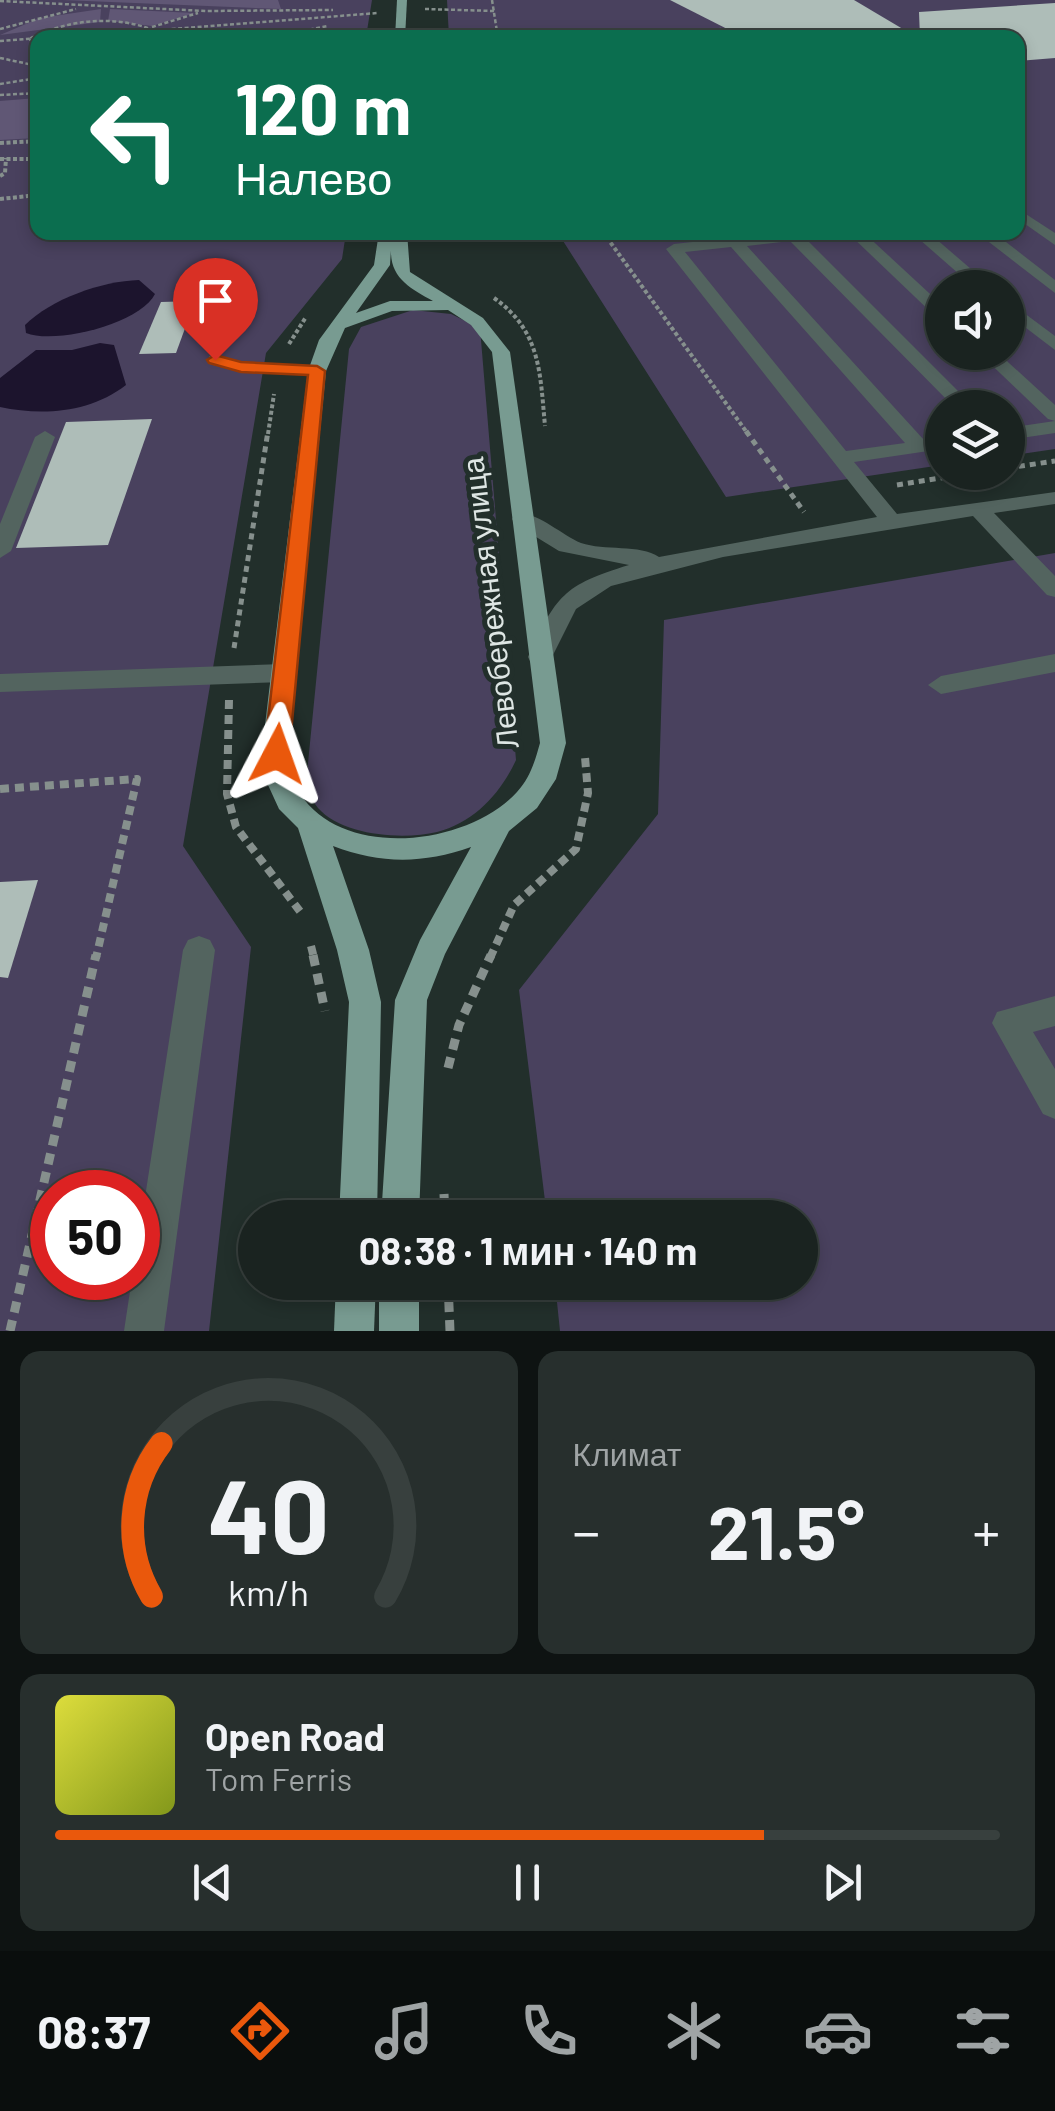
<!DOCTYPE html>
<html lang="ru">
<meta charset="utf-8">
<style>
body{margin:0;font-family:Barlow,sans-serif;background:#272f2d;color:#f1f3f6;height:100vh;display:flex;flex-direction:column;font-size:38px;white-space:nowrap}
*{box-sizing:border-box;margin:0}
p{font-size:32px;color:#9fa4a5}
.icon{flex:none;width:55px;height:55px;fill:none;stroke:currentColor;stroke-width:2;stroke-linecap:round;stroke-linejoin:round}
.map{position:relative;height:1331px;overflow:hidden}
.side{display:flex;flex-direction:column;gap:20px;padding:20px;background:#0e1312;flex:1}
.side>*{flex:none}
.top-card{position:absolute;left:30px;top:30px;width:995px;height:210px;border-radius:20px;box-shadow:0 5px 15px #0003,0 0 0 2px #38403e;background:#0b6e4f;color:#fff;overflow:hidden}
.fabs{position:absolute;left:925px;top:270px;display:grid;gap:20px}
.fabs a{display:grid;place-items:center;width:100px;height:100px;border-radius:50%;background:#1a2320;box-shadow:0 5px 15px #0003,0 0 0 2px #38403e;font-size:50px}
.speed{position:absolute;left:30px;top:1170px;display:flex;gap:20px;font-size:50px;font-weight:700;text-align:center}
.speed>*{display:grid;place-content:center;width:130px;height:130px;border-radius:50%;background:#1a2320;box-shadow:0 5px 15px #0003,0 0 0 2px #38403e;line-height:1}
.speed .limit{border:15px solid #d22;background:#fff;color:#111}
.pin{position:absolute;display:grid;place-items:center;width:85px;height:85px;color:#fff;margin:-102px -42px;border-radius:50% 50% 50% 0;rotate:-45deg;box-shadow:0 0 10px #0007}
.pin .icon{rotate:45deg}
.me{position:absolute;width:110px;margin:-55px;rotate:4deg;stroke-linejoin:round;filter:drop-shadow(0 0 8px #0008)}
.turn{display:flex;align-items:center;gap:35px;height:210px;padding:0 40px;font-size:45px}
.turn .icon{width:130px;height:130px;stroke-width:2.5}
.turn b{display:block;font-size:70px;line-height:85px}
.big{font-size:75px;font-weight:700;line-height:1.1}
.side .tile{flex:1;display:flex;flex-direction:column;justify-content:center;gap:15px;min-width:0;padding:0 35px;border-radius:20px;background:#272f2d}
.side .dial{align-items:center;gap:0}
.dial svg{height:260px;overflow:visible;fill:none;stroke:#38403e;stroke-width:7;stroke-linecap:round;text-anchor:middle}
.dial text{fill:#f1f3f6;stroke:none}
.song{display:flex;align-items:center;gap:30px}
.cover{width:120px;height:120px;border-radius:15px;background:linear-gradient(135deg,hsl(60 70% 55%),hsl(70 70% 35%))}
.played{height:10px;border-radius:5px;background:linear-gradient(90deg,#ea580c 75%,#38403e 75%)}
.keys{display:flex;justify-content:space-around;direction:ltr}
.heat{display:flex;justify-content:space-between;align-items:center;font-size:55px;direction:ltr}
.side .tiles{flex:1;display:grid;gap:20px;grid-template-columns:1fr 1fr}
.tile:last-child{grid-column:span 2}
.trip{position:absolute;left:238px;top:1200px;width:580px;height:100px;border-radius:50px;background:#1a2320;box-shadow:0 5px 15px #0003,0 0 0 2px #38403e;font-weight:700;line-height:100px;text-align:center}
.dock{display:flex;height:160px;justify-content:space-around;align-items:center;background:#0a0e0d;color:#9fa4a5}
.dock .icon{width:70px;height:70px}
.dock .on{color:#ea580c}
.dock b{font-size:45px;color:#f1f3f6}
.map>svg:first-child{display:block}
.green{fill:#49415e;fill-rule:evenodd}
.forest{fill:#605775}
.water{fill:#1c142d}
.building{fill:#aebdb8}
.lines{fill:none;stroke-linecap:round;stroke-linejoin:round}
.path-far4{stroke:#86908d;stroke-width:2.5;stroke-dasharray:4 2.5;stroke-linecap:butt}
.path-far3{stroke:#86908d;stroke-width:4;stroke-dasharray:4 2.5;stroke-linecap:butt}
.path-far2{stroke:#86908d;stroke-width:5;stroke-dasharray:6 5;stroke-linecap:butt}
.path-far1{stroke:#86908d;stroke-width:8;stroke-dasharray:9 6;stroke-linecap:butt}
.path{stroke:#86908d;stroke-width:9;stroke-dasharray:11 8;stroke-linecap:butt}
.minor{fill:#53645f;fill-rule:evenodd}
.major{fill:#789b91;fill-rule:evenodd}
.route{fill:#ea580c;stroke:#983908;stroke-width:2.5}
.labels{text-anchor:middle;stroke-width:10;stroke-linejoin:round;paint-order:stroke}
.street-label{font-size:30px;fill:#dee6e4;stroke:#222f2b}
</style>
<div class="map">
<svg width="1055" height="1331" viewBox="0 0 1055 1331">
<rect width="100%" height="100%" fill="#222f2b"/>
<g class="green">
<path d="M0,0H372L366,37L38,38V232L346,233L342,259L266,353L183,846L251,947L209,1331H0ZM52,1192H138V1278H52Z"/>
<path d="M447,0H1055V449L1008,456V408H942V465L726,497L558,233L1018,232V38L449,37ZM942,288H1008V352H942Z"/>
<path d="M413,310L451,314L480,328L516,760C501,793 474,823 437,832C403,840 343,836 318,808C307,795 308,779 308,763L349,349L361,327Z"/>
<path d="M1055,553V1331H560L555,1283L800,1282V1218L547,1217L519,990L658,814L664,620Z"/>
</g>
<g class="forest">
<path d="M62,0H278L281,9Z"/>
<path d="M101,9L100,22L0,35L40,18Z"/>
<path d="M110,9L195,13L152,26L108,21Z"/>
<path d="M37,98V138L0,140V101Z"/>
</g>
<g class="water">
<path d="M139,280L155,294C141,323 56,345 26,333L25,325C51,299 102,281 139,280Z"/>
<path d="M100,343L114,345L126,385C90,413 42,416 0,407V378L36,350H72Z"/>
</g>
<g class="building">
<path d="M670,0H854L918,38H745Z"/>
<path d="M1055,3V58L1018,61V38H920L919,12Z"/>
<path d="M195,301L176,353L139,354L161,302Z"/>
<path d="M152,419L108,545L16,548L66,422Z"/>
<path d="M38,880L8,978L0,977V882Z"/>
</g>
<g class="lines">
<g class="path-far4">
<path d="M492,0L498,38"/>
<path d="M0,1L206,11L333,10"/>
<path d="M425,9L494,11"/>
<path d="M152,27L198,13"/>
<path d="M0,29L76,9"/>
<path d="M153,35L167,38"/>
<path d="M672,35L721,29"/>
<path d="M55,38L378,13"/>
<path d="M265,38L328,26"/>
<path d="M0,41L38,38"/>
<path d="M38,46L29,39C68,19 117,14 158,32L145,38"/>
<path d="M0,58L38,66"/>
<path d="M0,84L38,78"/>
<path d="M0,95L38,93"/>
</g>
<g class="path-far3">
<path d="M0,143L38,141"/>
<path d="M0,159H38"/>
<path d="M0,176L5,173L6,158"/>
<path d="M0,199L38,195"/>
<path d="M603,232L748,434"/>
<path d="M494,298C541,331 540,373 545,426"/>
<path d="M289,344L306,317"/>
<path d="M268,434L274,394"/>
</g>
<g class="path-far2">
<path d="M746,431L804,512"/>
<path d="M1008,468L1055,461"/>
<path d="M897,485L978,472"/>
<path d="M234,648L268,431"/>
</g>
<g class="path-far1">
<path d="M229,700L227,794L236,827L302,914"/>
<path d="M0,789L137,779L96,958"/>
<path d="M311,946L314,958"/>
<path d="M490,958L514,905L576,849L588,793L585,757"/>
</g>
<g class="path">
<path d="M313,955L325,1011"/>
<path d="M448,1068L459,1025L491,955"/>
<path d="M444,1194L445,1218"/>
<path d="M448,1282L450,1331"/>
<path d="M10,1331L96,955"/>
</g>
<g class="minor">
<path d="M1018,209L1055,233V245L1018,219Z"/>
<path d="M784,232H836L806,239L975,408H955L790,241L747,246L924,440L942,437V449L854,462L897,514L1055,492V504L994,513L1055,576V597L1047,595L973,516L723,557L611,586L576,609L549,663H531L528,657C556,596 563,585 629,565L559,551L515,524L512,519L515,514C536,510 561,535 581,543C604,551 640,544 659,557L877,517L666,249L674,244ZM731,247L905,443L846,451L685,252Z"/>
<path d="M847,232H863L942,305V318L936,317Z"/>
<path d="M911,232H928L993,288H975Z"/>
<path d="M976,232H993L1055,280V293Z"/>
<path d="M1008,301L1055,336V350L1008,314Z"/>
<path d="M978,352H997L1055,405V421L1048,419Z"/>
<path d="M215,355L242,362L317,366L326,371L317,376L241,372L209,364V356Z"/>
<path d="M1055,421V433L1008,440V428Z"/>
<path d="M45,431L55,437L11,551L0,558V524L35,437Z"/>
<path d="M1055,654V672L941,694L928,685L941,676Z"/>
<path d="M283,664L296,673L283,682L0,692V674Z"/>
<path d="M199,936L210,940L215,950L164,1331H124L132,1278H138V1243L183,950L188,940Z"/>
<path d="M1055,996V1026L1033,1032L1055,1069V1119L1043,1114L992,1023L997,1012Z"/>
</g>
<g class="major">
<path d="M397,0H407L405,38H395Z"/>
<path d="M379,232H407L410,272L483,318L510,352L566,743L556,779L537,808L509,831L445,954L427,1000L419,1218H381L395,1000L420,940L471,847C423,864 380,864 333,846L369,950L381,1002L377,1218H339L349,1002L337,950L298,828L279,809L263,774L264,733L308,371L319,340L374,265ZM391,250C390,278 411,289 433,301H390L356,313L390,265ZM448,310L471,325L492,352L540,743C535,761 530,778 517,792C468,845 345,861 300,794C288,776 291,754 290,733L326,371L345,328L392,311Z"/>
<path d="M336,1282H376L374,1331H334Z"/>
<rect x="379" y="1282" width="40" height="49"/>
</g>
</g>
<path class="route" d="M215,355L241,362L317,366L325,371L289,754L277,763L264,754L308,375L241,372L209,363L207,360Z"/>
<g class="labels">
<g class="street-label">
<text transform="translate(491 603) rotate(-97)" y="10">Левобережная улица</text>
</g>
</g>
</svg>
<div class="fabs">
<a><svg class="icon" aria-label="sound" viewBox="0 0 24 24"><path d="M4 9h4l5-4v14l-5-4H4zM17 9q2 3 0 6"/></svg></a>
<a><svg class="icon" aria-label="layers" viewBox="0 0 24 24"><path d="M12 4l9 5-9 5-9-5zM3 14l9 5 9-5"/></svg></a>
</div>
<div class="speed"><div class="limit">50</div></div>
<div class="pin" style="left:215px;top:360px;background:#d93025"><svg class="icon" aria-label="arrive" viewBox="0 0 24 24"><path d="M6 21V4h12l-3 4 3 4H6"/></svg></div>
<svg class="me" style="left:277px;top:754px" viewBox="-20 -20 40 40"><path d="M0-17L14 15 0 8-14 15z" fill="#ea580c" stroke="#fff" stroke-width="4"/></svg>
<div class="trip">08:38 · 1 мин · 140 m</div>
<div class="top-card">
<div class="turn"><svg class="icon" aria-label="left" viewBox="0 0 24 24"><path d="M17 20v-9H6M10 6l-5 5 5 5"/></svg><div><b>120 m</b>Налево</div></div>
</div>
</div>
<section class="side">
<div class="tiles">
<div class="tile dial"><svg viewBox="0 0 100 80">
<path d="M14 69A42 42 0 1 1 86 69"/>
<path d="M14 69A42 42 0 0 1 17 22" stroke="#ea580c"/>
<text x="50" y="56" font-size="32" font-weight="700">40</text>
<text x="50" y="72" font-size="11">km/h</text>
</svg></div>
<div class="tile"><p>Климат</p>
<div class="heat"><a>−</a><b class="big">21.5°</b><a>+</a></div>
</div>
<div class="tile">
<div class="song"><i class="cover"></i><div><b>Open Road</b><p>Tom Ferris</p></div></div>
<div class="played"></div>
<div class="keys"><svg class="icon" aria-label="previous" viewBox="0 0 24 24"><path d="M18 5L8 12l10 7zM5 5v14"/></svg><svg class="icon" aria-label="pause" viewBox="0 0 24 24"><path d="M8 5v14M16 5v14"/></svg><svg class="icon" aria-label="next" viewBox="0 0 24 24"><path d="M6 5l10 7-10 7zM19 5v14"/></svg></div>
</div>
</div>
</section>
<nav class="dock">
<b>08:37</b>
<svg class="icon on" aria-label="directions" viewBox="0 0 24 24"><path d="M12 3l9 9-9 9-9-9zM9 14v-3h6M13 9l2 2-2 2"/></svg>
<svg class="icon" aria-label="music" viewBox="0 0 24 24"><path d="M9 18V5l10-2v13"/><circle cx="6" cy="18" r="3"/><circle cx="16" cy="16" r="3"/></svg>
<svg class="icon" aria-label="phone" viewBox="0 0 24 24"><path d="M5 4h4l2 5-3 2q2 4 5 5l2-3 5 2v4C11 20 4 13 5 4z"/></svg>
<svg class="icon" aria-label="climate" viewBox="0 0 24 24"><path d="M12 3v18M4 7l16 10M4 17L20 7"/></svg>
<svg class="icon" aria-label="car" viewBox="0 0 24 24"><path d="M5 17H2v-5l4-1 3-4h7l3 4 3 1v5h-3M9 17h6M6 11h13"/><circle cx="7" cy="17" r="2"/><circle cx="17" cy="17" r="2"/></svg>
<svg class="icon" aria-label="filters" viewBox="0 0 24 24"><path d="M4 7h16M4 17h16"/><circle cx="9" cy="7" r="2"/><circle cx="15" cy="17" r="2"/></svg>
</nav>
